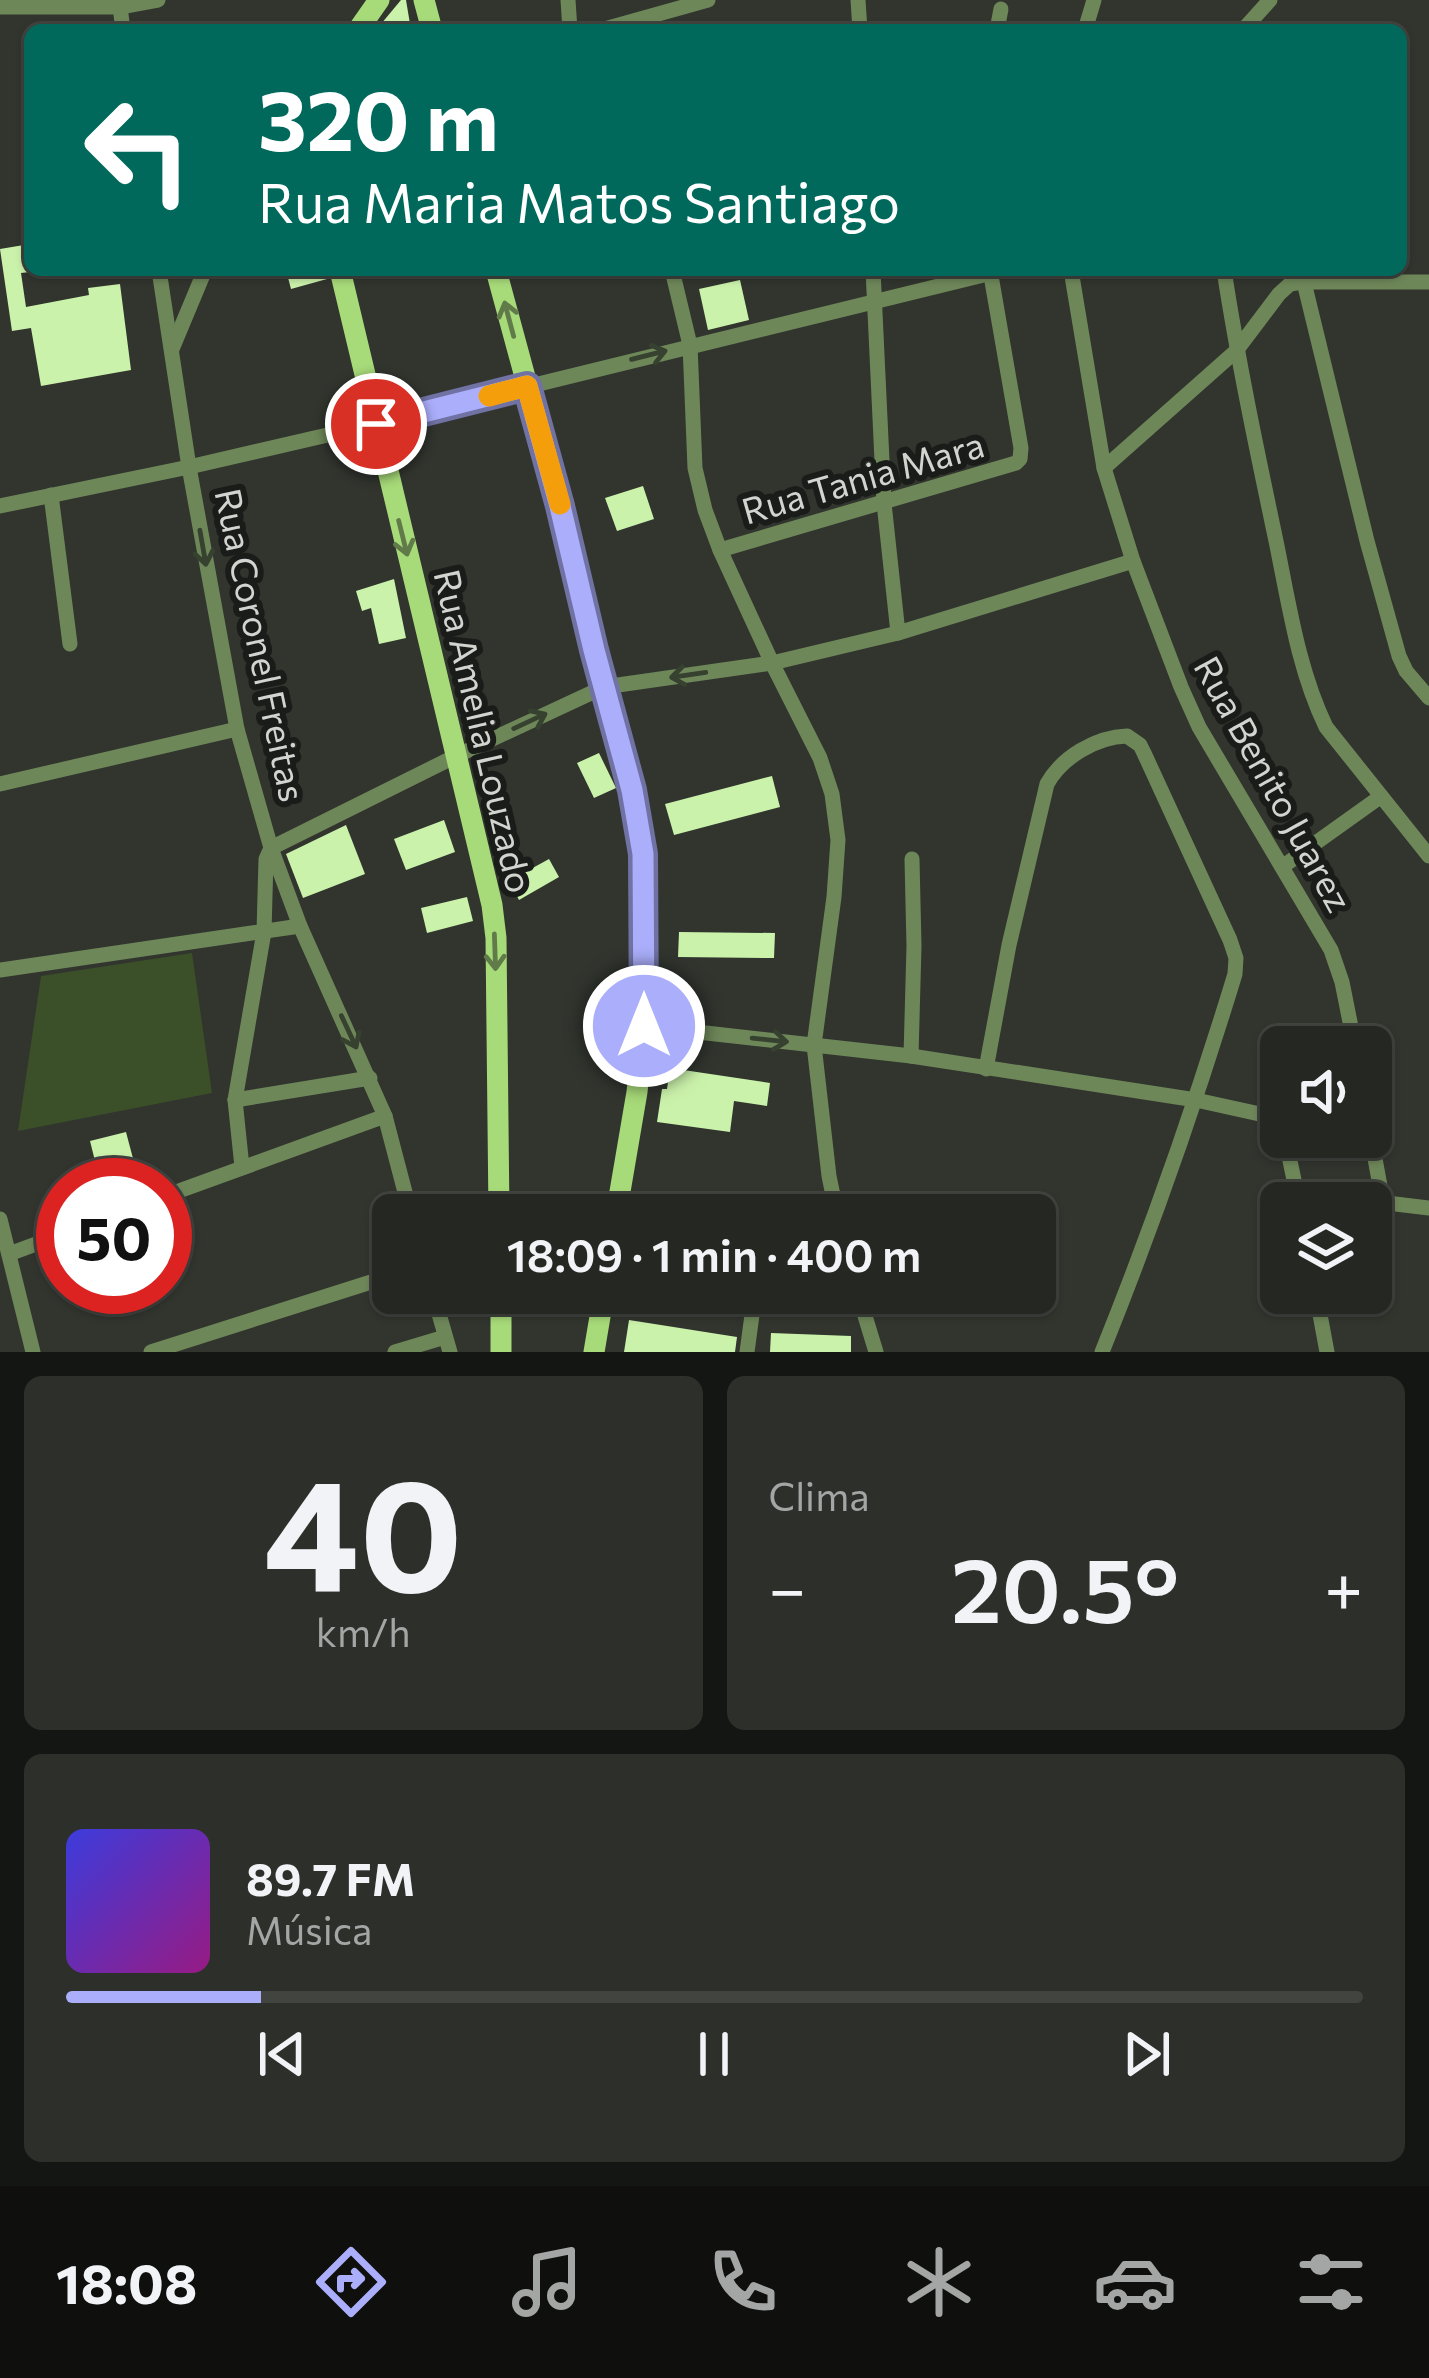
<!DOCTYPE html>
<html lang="pt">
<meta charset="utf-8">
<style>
body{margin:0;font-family:Commissioner,sans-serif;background:#2d302a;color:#f1f3f6;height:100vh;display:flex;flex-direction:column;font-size:45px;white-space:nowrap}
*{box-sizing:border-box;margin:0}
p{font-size:39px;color:#a3a6a5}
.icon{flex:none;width:66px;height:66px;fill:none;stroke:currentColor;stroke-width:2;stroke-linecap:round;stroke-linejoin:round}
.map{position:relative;height:1352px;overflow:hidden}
.drawer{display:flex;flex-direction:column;gap:24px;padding:24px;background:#141613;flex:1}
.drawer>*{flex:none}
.banner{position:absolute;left:24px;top:24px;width:1383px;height:252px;border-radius:18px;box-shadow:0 3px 9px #0004,0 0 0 3px #424440;background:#00695c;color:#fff;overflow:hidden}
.fabs{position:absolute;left:1260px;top:1026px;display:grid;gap:24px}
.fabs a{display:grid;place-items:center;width:132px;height:132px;border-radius:18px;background:#252822;box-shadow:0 3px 9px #0004,0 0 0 3px #424440;font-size:60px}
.speed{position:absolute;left:36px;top:1158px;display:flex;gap:24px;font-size:60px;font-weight:700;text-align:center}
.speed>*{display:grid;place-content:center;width:156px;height:156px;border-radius:50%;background:#252822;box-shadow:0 3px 9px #0004,0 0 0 3px #424440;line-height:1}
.speed .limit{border:18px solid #d22;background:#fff;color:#111}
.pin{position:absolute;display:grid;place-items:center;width:102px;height:102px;color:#fff;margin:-51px;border:6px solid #fff;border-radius:50%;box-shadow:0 3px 12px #0007}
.me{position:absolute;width:132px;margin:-66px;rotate:0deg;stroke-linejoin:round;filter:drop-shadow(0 0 9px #0008)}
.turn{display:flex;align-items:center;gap:42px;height:252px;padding:0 36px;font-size:54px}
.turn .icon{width:156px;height:156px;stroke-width:2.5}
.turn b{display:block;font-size:84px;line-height:102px}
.big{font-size:90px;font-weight:600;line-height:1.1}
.drawer .card{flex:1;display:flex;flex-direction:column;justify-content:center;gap:18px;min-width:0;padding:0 42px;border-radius:18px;background:#2d302a}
.drawer .dial{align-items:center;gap:0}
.dial b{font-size:156px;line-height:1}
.song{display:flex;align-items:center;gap:36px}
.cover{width:144px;height:144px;border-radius:18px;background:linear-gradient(135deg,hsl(240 70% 55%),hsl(310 70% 35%))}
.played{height:12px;border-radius:6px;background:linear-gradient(90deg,#abaffb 15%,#424440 15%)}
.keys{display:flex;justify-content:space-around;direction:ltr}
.heat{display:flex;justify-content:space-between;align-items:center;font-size:66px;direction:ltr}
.drawer .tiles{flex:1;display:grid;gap:24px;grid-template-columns:1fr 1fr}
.card:last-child{grid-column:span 2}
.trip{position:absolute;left:372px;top:1194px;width:684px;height:120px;border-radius:18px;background:#252822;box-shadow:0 3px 9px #0004,0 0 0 3px #424440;font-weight:600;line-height:120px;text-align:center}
.tab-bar{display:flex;height:192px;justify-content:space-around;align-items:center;background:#0f100e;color:#a3a6a5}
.tab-bar .icon{width:84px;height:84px}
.tab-bar .current{color:#abaffb}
.tab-bar b{font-size:54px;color:#f1f3f6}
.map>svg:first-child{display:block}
.green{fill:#3b4f29}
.building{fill:#cbf2ab}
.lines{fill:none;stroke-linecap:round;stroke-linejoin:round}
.minor{stroke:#6e8759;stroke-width:15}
.major{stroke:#a7da79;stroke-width:21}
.oneway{stroke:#607b49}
.oneway2{stroke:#37412f}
.route-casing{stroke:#6f72a3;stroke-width:30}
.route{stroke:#abaffb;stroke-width:21}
.slow{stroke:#f59e0b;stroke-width:21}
.labels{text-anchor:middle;stroke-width:12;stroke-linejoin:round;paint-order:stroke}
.street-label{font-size:36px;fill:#d1d4cf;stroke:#1a1c19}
</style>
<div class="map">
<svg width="1429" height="1352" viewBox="0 0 1429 1352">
<rect width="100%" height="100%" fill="#31352e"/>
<path class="green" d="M192,953L212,1093L18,1131L41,976Z"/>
<g class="building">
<path d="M401,0H406L411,30H376Z"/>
<path d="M30,244V272L21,273L26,307L89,295L88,288L120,284L131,370L41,386L31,328L12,331L0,249Z"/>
<path d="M286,270H325L327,279L291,289Z"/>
<path d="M740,280L749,320L708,330L699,289Z"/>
<path d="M643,486L654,519L617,531L605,498Z"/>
<path d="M394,579L406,638L379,644L371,608L362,611L356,591Z"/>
<path d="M599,753L616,788L594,798L577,763Z"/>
<path d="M772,776L780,807L674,835L665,804Z"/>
<path d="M444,820L455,852L406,870L394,839Z"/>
<path d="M346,825L365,874L303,898L286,854Z"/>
<path d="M549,859L559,877L519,900L509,881Z"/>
<path d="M467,897L473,921L427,933L421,908Z"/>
<path d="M679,932L775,933L774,958L678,957Z"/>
<path d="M670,1068L770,1083L767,1106L734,1101L730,1132L657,1122L662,1089H667Z"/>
<path d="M126,1132L140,1185H101L90,1141Z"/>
<path d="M629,1320L737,1337L735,1352H624Z"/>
<path d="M771,1333L851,1336V1352H770Z"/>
</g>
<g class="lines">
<g class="minor">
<path d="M568,0L570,30"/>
<path d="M858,0L860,30"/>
<path d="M0,7H120L158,0"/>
<path d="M120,7L123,30"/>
<path d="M601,30L708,0"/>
<path d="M997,30L1001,9"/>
<path d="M1085,30L1094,0"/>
<path d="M1243,30L1270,0"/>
<path d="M159,270L189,467L237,729L271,848L300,926L385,1116L411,1215"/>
<path d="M672,270L690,345L695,468L705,510L720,550L772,663L820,758L832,794L838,840L834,897L814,1045L829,1176L837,1215"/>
<path d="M873,270L884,503L898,633"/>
<path d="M1071,270L1104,468L1133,561L1181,687L1199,727L1331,950L1342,982L1355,1047"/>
<path d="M1224,270C1238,361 1257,451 1276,541C1289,604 1298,669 1326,727L1429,856"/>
<path d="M1301,270L1367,541L1399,656L1406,671L1429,698"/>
<path d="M172,349L205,270"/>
<path d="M1104,468L1236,351L1279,294L1290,284L1302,282H1429"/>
<path d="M51,495L70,644"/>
<path d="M0,506L189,467L375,424L1004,270"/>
<path d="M720,550L1016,463L1020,459L1021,448L990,270"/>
<path d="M0,784L237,729"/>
<path d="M271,848L456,756L604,687L772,663L898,633L1133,561"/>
<path d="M1282,867L1380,797"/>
<path d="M0,970L300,926"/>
<path d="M644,1026L911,1056L1196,1100L1273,1117L1281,1125"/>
<path d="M911,1056L914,946L912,859"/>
<path d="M986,1069L1009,945L1047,784C1062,757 1096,737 1127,736L1140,745L1144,753L1230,940L1236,958L1235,974C1196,1102 1152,1228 1102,1352"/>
<path d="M235,1100L370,1078"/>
<path d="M1285,1137L1298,1199"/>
<path d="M1371,1137L1383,1202"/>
<path d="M242,1167L235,1100L264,932L266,859L271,848"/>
<path d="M1296,1192L1429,1208"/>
<path d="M165,1196L385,1116"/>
<path d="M0,1219L33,1352"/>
<path d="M9,1254L63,1234"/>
<path d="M433,1293L450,1352"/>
<path d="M858,1293L876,1352"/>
<path d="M1316,1293L1327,1352"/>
<path d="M151,1352L393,1275"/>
<path d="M395,1352L445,1337"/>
<path d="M747,1352L755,1293"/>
</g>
<g class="major">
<path d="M424,0L432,30"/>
<path d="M358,30L379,0"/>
<path d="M340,270L492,905L496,938L499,1215"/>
<path d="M496,270L560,506L594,650L632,790L643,854L644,1026L637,1092L616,1215"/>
<path d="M501,1293V1352"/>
<path d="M594,1352L604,1293"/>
</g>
</g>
<defs><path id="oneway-shaft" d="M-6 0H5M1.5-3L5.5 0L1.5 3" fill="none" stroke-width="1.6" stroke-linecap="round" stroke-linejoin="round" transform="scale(3)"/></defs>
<g class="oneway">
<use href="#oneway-shaft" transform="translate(509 319) rotate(-105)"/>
<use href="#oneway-shaft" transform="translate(403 538) rotate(76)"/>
<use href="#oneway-shaft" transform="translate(495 952) rotate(88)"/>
</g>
<g class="oneway2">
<use href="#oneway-shaft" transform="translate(649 355) rotate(-14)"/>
<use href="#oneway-shaft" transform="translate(203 548) rotate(80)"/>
<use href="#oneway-shaft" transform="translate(688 675) rotate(172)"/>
<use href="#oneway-shaft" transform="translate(530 721) rotate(-25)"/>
<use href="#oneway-shaft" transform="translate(349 1032) rotate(65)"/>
<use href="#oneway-shaft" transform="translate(770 1040) rotate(6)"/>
</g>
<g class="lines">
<g class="route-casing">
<path id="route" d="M376,424L527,386L560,506L594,650L632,790L643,854L644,1026"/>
</g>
<use href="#route" class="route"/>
<path class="slow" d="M489,396L527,386L560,504"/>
</g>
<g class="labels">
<g class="street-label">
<text transform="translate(863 478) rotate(-16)" y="13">Rua Tania Mara</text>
<text transform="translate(260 645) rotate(78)" y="13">Rua Coronel Freitas</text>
<text transform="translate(483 731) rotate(77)" y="13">Rua Amelia Louzado</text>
<text transform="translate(1273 784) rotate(61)" y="13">Rua Benito Juarez</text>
</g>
</g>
</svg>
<div class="fabs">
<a><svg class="icon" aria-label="sound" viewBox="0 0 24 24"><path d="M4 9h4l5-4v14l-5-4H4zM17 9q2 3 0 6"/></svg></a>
<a><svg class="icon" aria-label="layers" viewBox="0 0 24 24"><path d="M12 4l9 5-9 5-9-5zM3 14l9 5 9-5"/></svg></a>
</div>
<div class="speed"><div class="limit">50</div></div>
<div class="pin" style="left:376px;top:424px;background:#d93025"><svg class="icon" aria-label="arrive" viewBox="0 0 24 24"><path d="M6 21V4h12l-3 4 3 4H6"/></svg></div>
<svg class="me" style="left:644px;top:1026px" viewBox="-20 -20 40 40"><circle r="17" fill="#abaffb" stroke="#fff" stroke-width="3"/><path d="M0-11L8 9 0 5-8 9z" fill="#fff"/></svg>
<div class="trip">18:09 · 1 min · 400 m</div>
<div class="banner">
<div class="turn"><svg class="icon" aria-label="left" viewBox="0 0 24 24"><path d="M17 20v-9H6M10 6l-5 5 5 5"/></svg><div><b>320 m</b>Rua Maria Matos Santiago</div></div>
</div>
</div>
<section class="drawer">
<div class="tiles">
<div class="card dial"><b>40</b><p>km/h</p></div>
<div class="card"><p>Clima</p>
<div class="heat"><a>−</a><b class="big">20.5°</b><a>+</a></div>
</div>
<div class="card">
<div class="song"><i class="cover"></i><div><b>89.7 FM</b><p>Música</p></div></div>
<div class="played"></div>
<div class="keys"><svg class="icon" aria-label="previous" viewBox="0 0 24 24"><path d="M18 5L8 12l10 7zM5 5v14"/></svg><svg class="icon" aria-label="pause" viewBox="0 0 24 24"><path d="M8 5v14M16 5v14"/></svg><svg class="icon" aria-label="next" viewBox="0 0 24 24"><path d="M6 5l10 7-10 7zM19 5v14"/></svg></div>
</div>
</div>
</section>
<nav class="tab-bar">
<b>18:08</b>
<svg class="icon current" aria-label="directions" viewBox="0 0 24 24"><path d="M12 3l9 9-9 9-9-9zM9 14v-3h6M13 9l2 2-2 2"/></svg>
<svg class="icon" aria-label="music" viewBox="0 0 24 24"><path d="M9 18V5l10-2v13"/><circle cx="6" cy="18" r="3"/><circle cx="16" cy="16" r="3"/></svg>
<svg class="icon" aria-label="phone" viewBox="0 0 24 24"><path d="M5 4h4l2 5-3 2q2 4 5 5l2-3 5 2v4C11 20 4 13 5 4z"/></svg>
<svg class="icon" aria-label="climate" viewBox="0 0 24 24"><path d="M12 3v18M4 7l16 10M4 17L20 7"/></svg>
<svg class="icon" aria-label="car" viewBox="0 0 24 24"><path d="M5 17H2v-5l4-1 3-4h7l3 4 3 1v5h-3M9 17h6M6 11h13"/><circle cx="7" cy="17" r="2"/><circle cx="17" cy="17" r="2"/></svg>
<svg class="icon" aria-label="filters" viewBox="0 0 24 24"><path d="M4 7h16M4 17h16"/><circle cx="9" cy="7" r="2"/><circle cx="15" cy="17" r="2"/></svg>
</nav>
